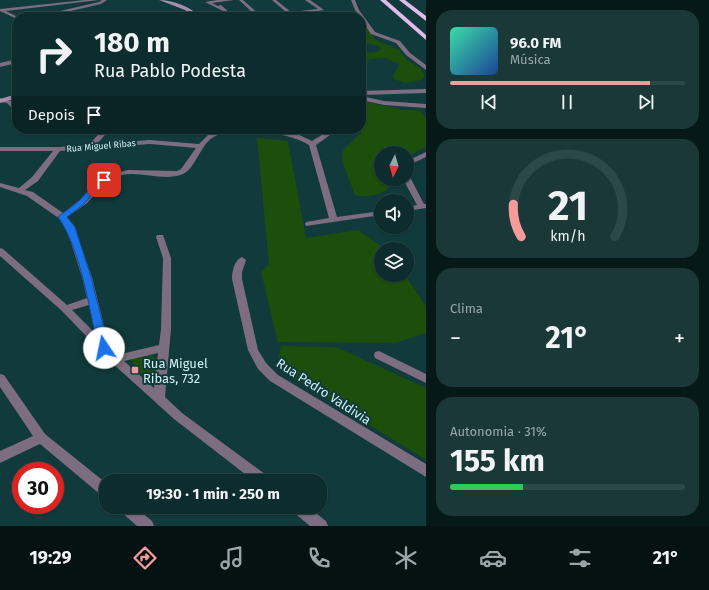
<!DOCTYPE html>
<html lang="pt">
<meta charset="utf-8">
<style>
body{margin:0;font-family:"Fira Sans",sans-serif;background:#1b3839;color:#f1f3f6;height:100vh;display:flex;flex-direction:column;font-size:15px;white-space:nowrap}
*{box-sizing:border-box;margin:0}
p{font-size:13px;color:#9aa7aa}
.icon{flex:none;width:22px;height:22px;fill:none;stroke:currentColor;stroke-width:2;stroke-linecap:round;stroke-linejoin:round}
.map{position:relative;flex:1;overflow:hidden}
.drawer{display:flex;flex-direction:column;gap:10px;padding:10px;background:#071819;width:283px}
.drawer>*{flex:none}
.guide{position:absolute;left:12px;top:12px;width:354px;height:122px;border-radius:16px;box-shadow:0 1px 3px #0004,0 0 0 1px #2d4849;background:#0d2c2d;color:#f1f3f6;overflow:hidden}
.needle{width:26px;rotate:185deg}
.tools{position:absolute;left:374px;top:146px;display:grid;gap:8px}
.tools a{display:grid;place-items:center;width:40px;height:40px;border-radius:50%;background:#0d2c2d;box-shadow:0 1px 3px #0004,0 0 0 1px #2d4849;font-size:20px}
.speed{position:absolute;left:12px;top:462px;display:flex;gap:8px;font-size:20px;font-weight:700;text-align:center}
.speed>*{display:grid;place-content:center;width:52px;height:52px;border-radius:50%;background:#0d2c2d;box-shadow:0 1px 3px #0004,0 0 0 1px #2d4849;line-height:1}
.speed .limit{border:6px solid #d22;background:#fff;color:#111}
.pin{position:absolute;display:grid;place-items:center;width:34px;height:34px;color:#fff;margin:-17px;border-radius:8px;box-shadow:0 2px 6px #0006}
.me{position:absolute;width:44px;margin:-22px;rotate:349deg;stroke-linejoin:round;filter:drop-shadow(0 0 3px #0008)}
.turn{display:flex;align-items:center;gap:14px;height:84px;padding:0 16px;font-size:18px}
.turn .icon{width:52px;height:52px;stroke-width:2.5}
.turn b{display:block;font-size:28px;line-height:34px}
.then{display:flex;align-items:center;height:38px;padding:0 16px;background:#0003;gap:8px;font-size:15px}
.big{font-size:30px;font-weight:700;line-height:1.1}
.drawer .card{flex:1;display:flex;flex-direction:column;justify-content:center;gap:6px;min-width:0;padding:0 14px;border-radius:16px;background:#1b3839}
.drawer .dial{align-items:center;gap:0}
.dial svg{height:104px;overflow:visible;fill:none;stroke:#2d4849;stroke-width:7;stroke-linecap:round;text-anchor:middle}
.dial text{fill:#f1f3f6;stroke:none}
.song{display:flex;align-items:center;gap:12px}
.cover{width:48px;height:48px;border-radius:6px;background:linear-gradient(135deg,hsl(160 70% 55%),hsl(220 70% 35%))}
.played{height:4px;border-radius:2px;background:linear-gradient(90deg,#f59b9b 85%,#2d4849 85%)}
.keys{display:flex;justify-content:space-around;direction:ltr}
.heat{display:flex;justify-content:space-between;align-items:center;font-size:22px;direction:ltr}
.charge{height:6px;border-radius:3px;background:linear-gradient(90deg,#34c759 31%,#2d4849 0)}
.trip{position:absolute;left:99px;top:474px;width:228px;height:40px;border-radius:16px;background:#0d2c2d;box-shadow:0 1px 3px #0004,0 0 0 1px #2d4849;font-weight:700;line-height:40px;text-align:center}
.menu{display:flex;height:64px;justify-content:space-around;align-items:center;background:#051212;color:#9aa7aa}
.menu .icon{width:28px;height:28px}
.menu .on{color:#f59b9b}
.menu b{font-size:18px;color:#f1f3f6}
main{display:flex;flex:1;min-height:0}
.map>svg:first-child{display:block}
.green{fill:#1b4f0b}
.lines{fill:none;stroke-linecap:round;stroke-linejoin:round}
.street{fill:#7c6d80;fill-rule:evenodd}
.secondary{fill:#a58dab;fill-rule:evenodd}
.highway{fill:#e1bcea;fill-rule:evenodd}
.route{fill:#1a73e8;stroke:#114b97}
.poi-dot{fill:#f59b9b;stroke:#113a3c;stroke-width:1.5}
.labels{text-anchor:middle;stroke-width:4;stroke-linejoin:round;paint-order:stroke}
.far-street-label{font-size:9px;fill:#cef2f3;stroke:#113a3c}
.near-poi-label{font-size:13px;fill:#cef2f3;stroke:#113a3c;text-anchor:start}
.near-street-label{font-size:13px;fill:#cef2f3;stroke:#113a3c}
</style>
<main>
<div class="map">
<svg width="426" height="526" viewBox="0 0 426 526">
<rect width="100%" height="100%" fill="#113a3c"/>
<g class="green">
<path d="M363,24L367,25L374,39L399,50L406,59L421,69L425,76L421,80L405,83L394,79L393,75L399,66V64L385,58L369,59L367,67L361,70V53L377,52L381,49L379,46L370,44L361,46L363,40L361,27Z"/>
<path d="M361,101L404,110H419L426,118V147L407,157V153H381V179L399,180C386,192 374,199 355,195L342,161L343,150L361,133Z"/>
<path d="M257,138L288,141L306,238L358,230L385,249H381V275H405L426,306V333L395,343L278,342L261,272L269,264Z"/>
<path d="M281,346L336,347L426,388V460L287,374L278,358Z"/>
<path d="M150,355L160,360L158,387L144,378L129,358Z"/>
</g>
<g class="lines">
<g class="street">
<path d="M85,0H99L6,11L18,17H17V19L0,11V9Z"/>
<path d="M102,0H107L101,4L62,13L60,14L61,17H57L56,14L60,11L99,2Z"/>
<path d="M217,0H234L212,3L218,6L221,5L234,17H229L223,11L205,2Z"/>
<path d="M239,0H243L260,15L286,12L272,0H276L291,12L318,9L305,0H310L324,10L291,15L247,17L255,15Z"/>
<path d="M351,0H355L359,10L375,32L400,41L410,53L426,65V70L406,55L396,43L371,34L363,22L361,23V17L355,10Z"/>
<path d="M17,59V63L0,67V63Z"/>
<path d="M426,89V93L361,95V91Z"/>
<path d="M361,96L384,101L426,104V108L384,105L361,100Z"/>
<path d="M0,98L11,101L17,107V113L7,103L0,102Z"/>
<path d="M103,129H110L97,144L150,140L199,144L208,135L226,129L278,130L295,133L312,141L325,133L322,129H329L331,132L330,135L316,145L337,217L381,211V215L306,226L305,224L306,222L329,218L309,145C290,132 231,124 212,138C201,145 194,170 183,174C164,182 142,171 122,175C105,179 98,192 87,203C81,208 74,212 67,217L74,227L92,277L109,346L117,355L159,345L161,329L163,258L156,237L157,235H163L171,258V329L165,397L182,413L269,477L271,481H254L174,419L111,362L62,311L0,256V248L3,249L67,305L87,298L82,277L66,227L60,219L27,196L0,187V183L19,188L32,177L53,151H0V147H58L89,145ZM150,144L196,148L181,169L177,171L128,170L112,174L97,182L82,198L63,213L33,192L25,190L38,181L60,151ZM89,305L95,333L72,310ZM158,353L154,388L124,361Z"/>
<path d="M426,152V157L407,166V161Z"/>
<path d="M407,177H410L424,204H426V208L407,211V207L417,205L403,179H407Z"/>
<path d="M242,257L246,260L242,272V279L258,350L266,363L278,375L426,464V477L270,381L258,369L248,350L232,279C232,272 234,260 242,257Z"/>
<path d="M379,351L426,374V383L375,358L374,355L375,352Z"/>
<path d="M0,374L4,375L45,434L106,483V497L101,495L40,444L0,463V451L33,436L0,387Z"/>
<path d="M118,507H135L152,521L154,526H137L120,511Z"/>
<path d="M290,507H308L326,521L328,526H310L292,511Z"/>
</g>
<g class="secondary">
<path d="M159,0C173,0 191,7 201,17H196L185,10Z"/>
<path d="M17,94V98L0,103V99Z"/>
</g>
<g class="highway">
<path d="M380,0H386L426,35V40Z"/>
<path d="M399,0H405L426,16V21Z"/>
</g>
</g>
<path class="route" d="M104,177L106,178V181L99,187L83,205L67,217L75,227L91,277L109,348L104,352L98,348C90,311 80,247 58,217L78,202L94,184Z"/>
<rect class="poi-dot" x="131" y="366" width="8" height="8" rx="2"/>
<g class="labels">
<g class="far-street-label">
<text transform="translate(101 146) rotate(-5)" y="3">Rua Miguel Ribas</text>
</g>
<g class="near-poi-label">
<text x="143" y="368">Rua Miguel<tspan x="143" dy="15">Ribas, 732</tspan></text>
</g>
<g class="near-street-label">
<text transform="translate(324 391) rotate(33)" y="5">Rua Pedro Valdivia</text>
</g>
</g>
</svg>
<div class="tools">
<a><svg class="needle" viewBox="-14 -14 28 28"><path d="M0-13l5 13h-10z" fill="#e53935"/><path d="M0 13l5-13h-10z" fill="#9aa7aa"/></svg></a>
<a><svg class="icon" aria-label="sound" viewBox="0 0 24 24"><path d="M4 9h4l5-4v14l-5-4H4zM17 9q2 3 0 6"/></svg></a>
<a><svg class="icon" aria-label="layers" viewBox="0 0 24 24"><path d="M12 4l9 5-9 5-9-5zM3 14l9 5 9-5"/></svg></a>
</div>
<div class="speed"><div class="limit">30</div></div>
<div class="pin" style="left:104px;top:180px;background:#d93025"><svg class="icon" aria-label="arrive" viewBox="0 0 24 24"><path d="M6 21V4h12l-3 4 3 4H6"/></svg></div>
<svg class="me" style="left:104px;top:348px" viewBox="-20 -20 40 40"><circle r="19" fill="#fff"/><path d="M0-13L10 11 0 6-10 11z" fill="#1a73e8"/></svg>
<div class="trip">19:30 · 1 min · 250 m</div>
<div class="guide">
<div class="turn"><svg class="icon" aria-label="right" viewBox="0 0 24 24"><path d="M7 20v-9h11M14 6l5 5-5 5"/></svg><div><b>180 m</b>Rua Pablo Podesta</div></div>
<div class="then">Depois<svg class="icon" aria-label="arrive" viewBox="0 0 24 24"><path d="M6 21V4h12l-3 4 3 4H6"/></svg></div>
</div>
</div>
<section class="drawer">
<div class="card">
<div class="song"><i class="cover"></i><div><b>96.0 FM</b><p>Música</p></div></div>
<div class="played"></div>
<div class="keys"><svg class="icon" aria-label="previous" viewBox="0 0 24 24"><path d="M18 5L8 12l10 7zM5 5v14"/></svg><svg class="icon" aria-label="pause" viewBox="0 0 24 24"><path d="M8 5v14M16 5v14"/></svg><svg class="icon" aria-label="next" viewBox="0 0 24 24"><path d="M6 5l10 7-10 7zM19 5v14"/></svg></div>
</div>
<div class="card dial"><svg viewBox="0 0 100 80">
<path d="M14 69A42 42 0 1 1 86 69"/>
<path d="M14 69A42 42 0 0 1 8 44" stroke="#f59b9b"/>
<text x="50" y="56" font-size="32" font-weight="700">21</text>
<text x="50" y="72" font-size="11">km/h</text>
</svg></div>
<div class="card"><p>Clima</p>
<div class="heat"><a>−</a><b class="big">21°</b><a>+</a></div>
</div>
<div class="card"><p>Autonomia · 31%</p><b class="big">155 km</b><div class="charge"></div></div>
</section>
</main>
<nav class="menu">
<b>19:29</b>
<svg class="icon on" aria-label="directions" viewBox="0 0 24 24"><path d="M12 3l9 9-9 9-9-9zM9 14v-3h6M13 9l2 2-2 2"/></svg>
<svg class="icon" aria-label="music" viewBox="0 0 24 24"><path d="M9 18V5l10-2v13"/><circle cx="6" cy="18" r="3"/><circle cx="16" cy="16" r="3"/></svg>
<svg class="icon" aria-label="phone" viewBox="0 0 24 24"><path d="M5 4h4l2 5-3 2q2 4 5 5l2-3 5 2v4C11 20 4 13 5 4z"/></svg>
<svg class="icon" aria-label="climate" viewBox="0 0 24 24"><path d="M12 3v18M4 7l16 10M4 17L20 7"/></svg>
<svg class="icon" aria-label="car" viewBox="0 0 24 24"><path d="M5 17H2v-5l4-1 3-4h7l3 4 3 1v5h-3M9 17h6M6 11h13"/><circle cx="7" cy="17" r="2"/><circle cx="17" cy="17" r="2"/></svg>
<svg class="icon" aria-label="filters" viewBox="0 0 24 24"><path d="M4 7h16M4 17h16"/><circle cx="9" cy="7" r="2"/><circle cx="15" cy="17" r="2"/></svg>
<b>21°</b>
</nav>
